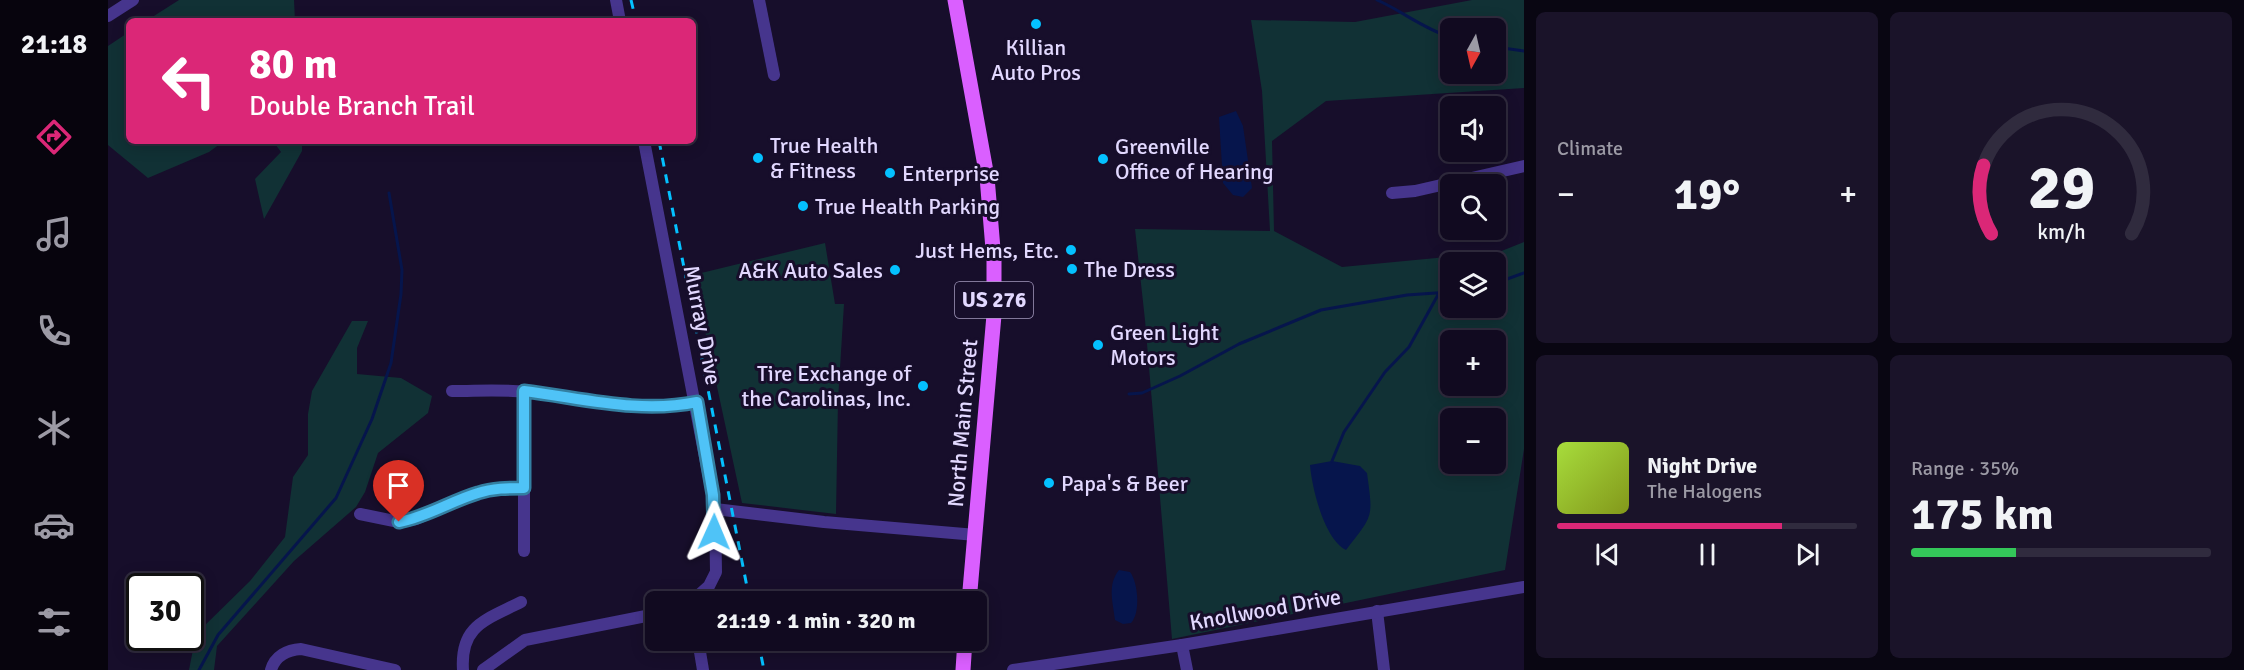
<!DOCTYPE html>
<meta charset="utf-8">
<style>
body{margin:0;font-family:Signika,sans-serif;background:#1a1329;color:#f1f3f6;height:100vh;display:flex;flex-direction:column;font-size:22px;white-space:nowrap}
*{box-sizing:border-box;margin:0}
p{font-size:20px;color:#9c9aa5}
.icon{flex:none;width:33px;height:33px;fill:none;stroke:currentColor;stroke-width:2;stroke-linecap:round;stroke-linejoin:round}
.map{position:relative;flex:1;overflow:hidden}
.side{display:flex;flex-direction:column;gap:12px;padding:12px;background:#090612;width:720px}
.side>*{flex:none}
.top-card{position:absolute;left:18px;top:18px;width:570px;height:126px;border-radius:9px;box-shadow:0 3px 15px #0003,0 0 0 2px #302b3e;background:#db2777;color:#fff;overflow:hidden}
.needle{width:39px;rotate:188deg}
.fabs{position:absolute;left:1332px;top:18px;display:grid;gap:12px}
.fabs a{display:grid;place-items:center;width:66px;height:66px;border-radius:9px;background:#110a20;box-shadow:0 3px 15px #0003,0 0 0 2px #302b3e;font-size:30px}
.speed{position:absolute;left:18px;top:573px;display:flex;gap:12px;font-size:30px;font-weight:700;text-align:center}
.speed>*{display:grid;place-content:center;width:78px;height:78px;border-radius:50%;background:#110a20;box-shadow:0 3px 15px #0003,0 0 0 2px #302b3e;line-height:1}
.speed .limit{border:3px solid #111;border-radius:9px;background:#fff;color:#111}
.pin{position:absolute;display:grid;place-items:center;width:51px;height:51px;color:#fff;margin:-62px -26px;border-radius:50% 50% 50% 0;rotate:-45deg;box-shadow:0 0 6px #0007}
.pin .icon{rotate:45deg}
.me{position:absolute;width:66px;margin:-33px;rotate:1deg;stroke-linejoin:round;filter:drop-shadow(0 0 4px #0008)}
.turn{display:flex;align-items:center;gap:21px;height:126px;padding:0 24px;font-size:27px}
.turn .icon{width:78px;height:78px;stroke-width:2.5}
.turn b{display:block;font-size:42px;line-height:51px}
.big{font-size:45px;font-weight:800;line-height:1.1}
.side .tile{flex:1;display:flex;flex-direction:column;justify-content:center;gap:9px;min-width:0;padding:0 21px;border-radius:9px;background:#1a1329}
.side .dial{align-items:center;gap:0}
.dial svg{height:156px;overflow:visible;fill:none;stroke:#302b3e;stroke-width:7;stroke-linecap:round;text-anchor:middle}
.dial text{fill:#f1f3f6;stroke:none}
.song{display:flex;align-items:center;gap:18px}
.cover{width:72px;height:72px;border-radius:9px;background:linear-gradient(135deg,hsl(80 70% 55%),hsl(70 70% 35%))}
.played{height:6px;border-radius:3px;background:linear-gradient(90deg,#db2777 75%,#302b3e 75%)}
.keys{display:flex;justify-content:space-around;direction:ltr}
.heat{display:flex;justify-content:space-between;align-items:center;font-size:33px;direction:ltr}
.charge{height:9px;border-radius:4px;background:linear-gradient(90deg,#34c759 35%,#302b3e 0)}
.side .tiles{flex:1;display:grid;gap:12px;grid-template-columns:repeat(2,1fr)}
.trip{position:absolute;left:537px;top:591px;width:342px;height:60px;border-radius:9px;background:#110a20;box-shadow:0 3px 15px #0003,0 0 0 2px #302b3e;font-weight:800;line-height:60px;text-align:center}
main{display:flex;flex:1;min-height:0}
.tab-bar{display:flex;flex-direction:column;width:108px;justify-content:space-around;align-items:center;background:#07040d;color:#9c9aa5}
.tab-bar .icon{width:42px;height:42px}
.tab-bar .on{color:#db2777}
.tab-bar b{font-size:27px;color:#f1f3f6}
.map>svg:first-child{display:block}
.green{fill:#113135;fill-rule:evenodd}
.water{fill:#06154c}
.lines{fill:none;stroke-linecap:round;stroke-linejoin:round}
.stream{stroke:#06154c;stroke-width:3}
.minor{stroke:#46358d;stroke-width:12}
.major{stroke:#da5fff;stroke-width:15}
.rail{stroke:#04c1ff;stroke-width:3;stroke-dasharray:9 8;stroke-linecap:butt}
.route-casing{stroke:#337fa1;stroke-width:15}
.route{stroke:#4fc3f7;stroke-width:10}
.poi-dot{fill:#04c1ff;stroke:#170e2b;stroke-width:2}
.labels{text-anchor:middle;stroke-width:6;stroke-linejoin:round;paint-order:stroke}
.shield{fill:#170e2b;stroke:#a59bbf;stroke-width:1.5}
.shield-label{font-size:21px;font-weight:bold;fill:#e2d8ff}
.poi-label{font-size:22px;fill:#e2d8ff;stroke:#170e2b;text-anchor:start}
.street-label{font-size:22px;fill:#e2d8ff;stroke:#170e2b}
</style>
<main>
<nav class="tab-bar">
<b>21:18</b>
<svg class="icon on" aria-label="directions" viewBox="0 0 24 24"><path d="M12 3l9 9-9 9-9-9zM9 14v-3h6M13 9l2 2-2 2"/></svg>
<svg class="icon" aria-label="music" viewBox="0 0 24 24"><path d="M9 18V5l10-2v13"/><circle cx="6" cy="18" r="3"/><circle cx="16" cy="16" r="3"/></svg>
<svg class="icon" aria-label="phone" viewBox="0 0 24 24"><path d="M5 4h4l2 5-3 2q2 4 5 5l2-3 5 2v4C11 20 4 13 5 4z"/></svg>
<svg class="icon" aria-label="climate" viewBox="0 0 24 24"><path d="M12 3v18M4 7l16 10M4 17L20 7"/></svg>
<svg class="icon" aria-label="car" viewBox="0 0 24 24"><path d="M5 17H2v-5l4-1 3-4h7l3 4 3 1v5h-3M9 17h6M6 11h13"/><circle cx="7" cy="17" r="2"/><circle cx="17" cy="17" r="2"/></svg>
<svg class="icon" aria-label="filters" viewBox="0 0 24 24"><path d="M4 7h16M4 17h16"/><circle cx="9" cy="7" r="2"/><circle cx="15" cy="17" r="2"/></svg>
</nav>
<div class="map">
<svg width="1416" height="670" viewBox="0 0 1416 670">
<rect width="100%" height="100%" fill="#170e2b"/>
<g class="green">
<path d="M71,0H186L187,21H38Z"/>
<path d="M1364,0H1416V88L1218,101L1164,141L1166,231L1234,267L1391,252L1416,242V449L1397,570L1064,639L1037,320L1027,229L1162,231L1154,91L1143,20L1247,22ZM1342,28H1388V74H1342ZM1342,262H1388V308H1342ZM1342,340H1388V386H1342ZM1342,418H1388V464H1342Z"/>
<path d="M21,32V141H116L101,152L40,178L0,145V46Z"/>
<path d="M165,141H194V151L156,219L147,179L173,152Z"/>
<path d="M717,243L727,304H736L730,400L728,514L634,503L585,275Z"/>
<path d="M244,321H260L249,348V374L293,378L324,396L320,413L270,453L257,492L248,507L186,561L109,646L106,670H81L88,634L142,581L177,537L185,477L200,455V414L204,391Z"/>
</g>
<g class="water">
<path d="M1128,111L1135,126L1144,188L1135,197L1125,195L1115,183L1111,117Z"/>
<path d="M1224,461L1252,466L1259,473C1265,518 1266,514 1238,550C1216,539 1204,488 1202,465Z"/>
<path d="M1011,570L1022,572C1030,582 1033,613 1023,623L1015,624L1007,620C1005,602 999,585 1011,570Z"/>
</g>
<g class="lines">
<g class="stream">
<path d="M1269,0C1294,11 1316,29 1342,37"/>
<path d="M1388,47L1416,51"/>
<path d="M1388,283L1416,273"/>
<path d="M1021,394L1034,393L1072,376L1131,344L1213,310L1299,295L1342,292"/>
<path d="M1224,461L1236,432L1277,372L1301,347L1331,293"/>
<path d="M91,670L110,635L228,498L264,419L283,363L293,294L294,270L281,193"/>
</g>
<g class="minor">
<path d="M508,0L512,21"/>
<path d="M651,0L666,75"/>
<path d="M0,16L25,0"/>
<path d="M536,141L607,509L608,572L601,586L583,602"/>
<path d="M1284,193L1307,191L1416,166"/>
<path d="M344,391C369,391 394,389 418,392C476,397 531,414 589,402"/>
<path d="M607,509L716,522L868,535"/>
<path d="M252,514L291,522L308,519L368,493L386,489L416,488"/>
<path d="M416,551V391"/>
<path d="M1269,611L1276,670"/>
<path d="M590,640L595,670"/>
<path d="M1074,645L1079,670"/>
<path d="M163,670C167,656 179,650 193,649L287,670"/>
<path d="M355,670C352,625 378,620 413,602"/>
<path d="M375,670L417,640L548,614"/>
<path d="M905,670L1074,645L1416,587"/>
</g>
<g class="major">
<path d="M847,0L879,177L886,261V315L861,602"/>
<path d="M855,670L857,640"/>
</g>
<g class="rail">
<path d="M523,0L528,21"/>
<path d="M551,141L642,602"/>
<path d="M650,640L656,670"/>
</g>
</g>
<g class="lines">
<g class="route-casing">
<path id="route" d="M291,522C319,517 343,501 370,493C385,488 400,488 416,488V391C474,398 531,414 589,402L605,495L606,532"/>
</g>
<use href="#route" class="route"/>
</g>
<g class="poi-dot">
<circle cx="928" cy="24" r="6"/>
<circle cx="650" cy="158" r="6"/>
<circle cx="995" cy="159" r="6"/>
<circle cx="782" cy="173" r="6"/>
<circle cx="695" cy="206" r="6"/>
<circle cx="963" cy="250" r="6"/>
<circle cx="964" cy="269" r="6"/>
<circle cx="787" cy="270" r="6"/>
<circle cx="990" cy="345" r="6"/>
<circle cx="815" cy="386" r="6"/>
<circle cx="941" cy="483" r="6"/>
</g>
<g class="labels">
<rect class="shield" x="847" y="282" width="78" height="36" rx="4.5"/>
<g class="shield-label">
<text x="886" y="307">US 276</text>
</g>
<g class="poi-label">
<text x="928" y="55" text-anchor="middle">Killian<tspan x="928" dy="25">Auto Pros</tspan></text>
<text x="662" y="153">True Health<tspan x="662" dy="25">&amp; Fitness</tspan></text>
<text x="1007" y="154">Greenville<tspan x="1007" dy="25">Office of Hearing</tspan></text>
<text x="794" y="181">Enterprise</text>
<text x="707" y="214">True Health Parking</text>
<text x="951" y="258" text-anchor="end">Just Hems, Etc.</text>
<text x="976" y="277">The Dress</text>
<text x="775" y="278" text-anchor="end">A&amp;K Auto Sales</text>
<text x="1002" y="340">Green Light<tspan x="1002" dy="25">Motors</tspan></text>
<text x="803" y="381" text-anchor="end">Tire Exchange of<tspan x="803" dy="25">the Carolinas, Inc.</tspan></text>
<text x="953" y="491">Papa's &amp; Beer</text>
</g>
<g class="street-label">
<text transform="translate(595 325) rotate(79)" y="8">Murray Drive</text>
<text transform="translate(854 423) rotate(-85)" y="8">North Main Street</text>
<text transform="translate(1157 609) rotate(-10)" y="8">Knollwood Drive</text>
</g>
</g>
</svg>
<div class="fabs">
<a><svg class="needle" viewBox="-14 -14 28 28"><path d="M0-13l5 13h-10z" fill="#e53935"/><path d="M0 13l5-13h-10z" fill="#9c9aa5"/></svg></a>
<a><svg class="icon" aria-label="sound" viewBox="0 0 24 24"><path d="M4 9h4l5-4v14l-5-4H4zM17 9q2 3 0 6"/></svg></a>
<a><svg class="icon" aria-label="search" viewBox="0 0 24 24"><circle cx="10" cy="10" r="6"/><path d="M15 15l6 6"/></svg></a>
<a><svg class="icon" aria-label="layers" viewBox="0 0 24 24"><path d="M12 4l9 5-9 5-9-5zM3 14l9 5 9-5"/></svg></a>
<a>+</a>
<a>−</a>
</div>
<div class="speed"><div class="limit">30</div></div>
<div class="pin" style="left:291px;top:522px;background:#d93025"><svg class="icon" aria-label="arrive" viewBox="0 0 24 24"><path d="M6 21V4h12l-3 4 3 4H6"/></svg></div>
<svg class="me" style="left:606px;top:532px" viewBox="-20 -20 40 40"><path d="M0-17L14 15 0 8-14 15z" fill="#4fc3f7" stroke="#fff" stroke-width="4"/></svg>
<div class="trip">21:19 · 1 min · 320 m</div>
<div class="top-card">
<div class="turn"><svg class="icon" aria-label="left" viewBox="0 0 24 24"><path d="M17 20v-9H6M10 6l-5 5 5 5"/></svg><div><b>80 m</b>Double Branch Trail</div></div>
</div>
</div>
<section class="side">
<div class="tiles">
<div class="tile"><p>Climate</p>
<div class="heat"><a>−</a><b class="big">19°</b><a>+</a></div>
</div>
<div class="tile dial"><svg viewBox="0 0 100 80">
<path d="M14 69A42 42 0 1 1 86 69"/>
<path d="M14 69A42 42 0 0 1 10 34" stroke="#db2777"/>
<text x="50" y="56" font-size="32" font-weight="700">29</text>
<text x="50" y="72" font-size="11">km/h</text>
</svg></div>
<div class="tile">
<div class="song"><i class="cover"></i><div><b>Night Drive</b><p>The Halogens</p></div></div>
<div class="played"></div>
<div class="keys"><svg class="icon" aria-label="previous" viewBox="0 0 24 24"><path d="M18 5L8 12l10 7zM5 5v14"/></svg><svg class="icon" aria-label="pause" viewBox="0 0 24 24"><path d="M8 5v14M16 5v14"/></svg><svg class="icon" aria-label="next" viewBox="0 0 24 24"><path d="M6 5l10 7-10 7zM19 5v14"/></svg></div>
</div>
<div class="tile"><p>Range · 35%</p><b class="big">175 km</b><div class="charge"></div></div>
</div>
</section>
</main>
